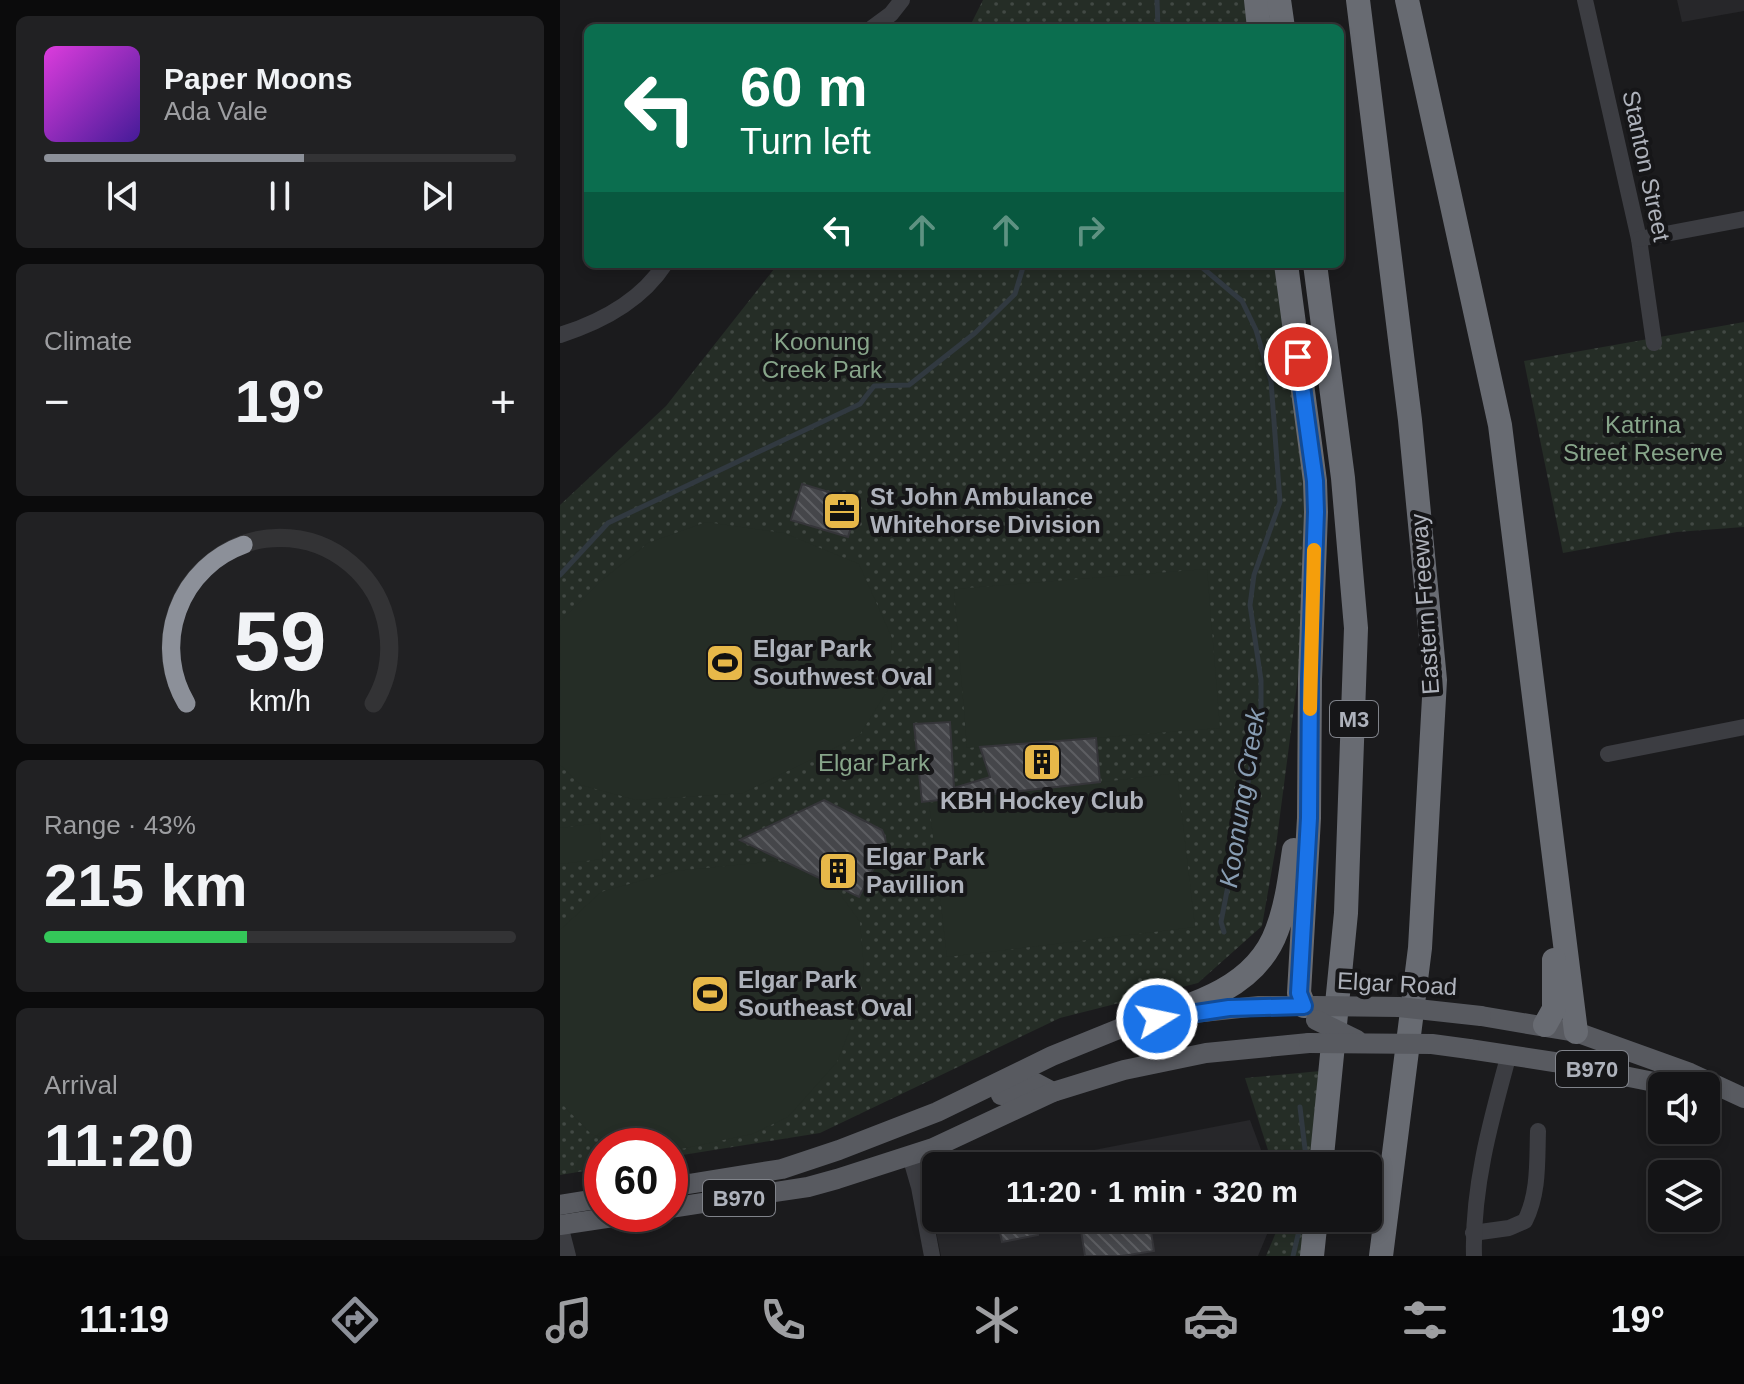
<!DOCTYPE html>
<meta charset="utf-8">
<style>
body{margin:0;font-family:Helvetica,sans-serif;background:#212123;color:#f1f3f6;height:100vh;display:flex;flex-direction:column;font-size:30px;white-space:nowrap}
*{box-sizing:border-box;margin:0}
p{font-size:26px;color:#9d9ea1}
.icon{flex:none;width:44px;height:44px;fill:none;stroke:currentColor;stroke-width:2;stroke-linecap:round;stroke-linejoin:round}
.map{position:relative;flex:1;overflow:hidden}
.sheet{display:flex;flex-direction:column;gap:16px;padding:16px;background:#0b0b0c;width:560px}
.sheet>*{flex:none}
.top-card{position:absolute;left:24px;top:24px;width:760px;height:244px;border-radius:12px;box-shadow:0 4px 12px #0003,0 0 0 2px #333335;background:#0b6e4f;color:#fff;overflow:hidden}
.buttons{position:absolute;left:1088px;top:1072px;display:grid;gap:16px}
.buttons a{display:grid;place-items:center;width:72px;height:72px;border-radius:12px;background:#141416;box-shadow:0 4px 12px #0003,0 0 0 2px #333335;font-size:40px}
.speed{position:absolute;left:24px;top:1128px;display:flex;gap:16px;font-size:40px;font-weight:700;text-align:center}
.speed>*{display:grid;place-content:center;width:104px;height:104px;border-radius:50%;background:#141416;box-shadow:0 4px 12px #0003,0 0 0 2px #333335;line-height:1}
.speed .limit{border:12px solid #d22;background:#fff;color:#111}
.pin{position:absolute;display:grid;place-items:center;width:68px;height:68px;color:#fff;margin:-34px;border:4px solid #fff;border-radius:50%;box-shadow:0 2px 8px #0007}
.me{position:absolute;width:88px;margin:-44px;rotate:80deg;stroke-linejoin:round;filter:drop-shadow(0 0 6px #0008)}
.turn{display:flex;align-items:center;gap:28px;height:168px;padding:0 24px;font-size:36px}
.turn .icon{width:104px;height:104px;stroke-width:2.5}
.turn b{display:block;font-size:56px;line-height:68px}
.lanes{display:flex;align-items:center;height:76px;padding:0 24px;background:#0003;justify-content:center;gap:40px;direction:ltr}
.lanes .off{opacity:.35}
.big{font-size:60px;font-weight:700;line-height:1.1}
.sheet .card{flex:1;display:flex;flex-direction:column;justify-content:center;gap:12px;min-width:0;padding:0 28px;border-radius:12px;background:#212123}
.sheet .dial{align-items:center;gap:0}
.dial svg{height:208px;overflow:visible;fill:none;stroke:#333335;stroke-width:7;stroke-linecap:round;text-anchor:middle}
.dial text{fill:#f1f3f6;stroke:none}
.song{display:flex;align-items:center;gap:24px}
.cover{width:96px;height:96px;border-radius:12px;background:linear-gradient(135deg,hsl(300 70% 55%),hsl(260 70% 35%))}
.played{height:8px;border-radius:4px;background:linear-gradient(90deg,#8c9099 55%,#333335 55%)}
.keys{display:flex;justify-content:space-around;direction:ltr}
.heat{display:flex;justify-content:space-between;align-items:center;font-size:44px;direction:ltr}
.charge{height:12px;border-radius:6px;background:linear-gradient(90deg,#34c759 43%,#333335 0)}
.trip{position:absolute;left:362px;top:1152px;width:460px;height:80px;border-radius:12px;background:#141416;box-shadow:0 4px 12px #0003,0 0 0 2px #333335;font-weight:700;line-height:80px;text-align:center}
.menu{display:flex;height:128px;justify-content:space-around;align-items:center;background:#080809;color:#9d9ea1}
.menu .icon{width:56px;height:56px}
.menu .active{color:#8c9099}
.menu b{font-size:36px;color:#f1f3f6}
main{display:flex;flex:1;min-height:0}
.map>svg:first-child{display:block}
.built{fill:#27272a}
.park{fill:url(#park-dots)}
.pitch{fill:#252d26}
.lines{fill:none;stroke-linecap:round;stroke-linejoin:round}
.stream{stroke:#313940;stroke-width:5}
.building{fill:url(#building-back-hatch);stroke:#353539;stroke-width:2}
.minor{stroke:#3c3d42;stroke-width:16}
.major{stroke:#585a60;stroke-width:20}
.highway{stroke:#686b72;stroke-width:24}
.major-bridge{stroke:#585a60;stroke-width:20}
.route-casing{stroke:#114b97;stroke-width:20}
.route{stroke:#1a73e8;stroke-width:14}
.slow{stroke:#f59e0b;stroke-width:14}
.labels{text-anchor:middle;stroke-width:8;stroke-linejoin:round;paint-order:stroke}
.shield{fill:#161618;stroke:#80838a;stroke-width:2}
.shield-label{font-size:22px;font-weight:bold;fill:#aeb2bb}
.street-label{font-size:24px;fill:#aeb2bb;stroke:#161618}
.park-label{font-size:24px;fill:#87a58a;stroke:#161618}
.poi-label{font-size:24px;font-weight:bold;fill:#aeb2bb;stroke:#161618;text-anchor:start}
.water-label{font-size:26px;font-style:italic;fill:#889db3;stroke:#161618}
</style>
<main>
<section class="sheet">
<div class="card">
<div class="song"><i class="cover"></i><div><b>Paper Moons</b><p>Ada Vale</p></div></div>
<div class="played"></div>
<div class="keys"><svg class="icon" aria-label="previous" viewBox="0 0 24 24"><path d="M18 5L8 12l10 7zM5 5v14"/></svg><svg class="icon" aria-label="pause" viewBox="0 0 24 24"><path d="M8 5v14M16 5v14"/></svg><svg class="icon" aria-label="next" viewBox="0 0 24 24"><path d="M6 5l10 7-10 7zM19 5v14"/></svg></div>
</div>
<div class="card"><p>Climate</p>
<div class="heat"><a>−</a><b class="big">19°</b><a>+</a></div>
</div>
<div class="card dial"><svg viewBox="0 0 100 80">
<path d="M14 69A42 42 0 1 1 86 69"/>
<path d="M14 69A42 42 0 0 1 36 8" stroke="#8c9099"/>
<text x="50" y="56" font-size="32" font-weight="700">59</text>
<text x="50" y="72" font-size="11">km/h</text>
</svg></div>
<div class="card"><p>Range · 43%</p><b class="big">215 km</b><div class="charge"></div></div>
<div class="card"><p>Arrival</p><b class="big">11:20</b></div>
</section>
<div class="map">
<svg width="1184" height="1256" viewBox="0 0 1184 1256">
<defs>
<pattern id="park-dots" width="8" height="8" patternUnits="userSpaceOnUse" patternTransform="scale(2)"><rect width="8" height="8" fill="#252d26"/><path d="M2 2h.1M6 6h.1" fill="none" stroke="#424944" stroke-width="1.8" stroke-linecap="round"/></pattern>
<pattern id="building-back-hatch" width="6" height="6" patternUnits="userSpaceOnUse" patternTransform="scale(2)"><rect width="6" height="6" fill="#45464a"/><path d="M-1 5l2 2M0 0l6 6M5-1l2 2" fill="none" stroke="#5d5e62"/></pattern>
</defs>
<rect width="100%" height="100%" fill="#1b1b1d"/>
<g class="built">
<path d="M1117,0H1184V11L1122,22Z"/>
<path d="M690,1120L707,1166H451Z"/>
<path d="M376,1180V1218H711L710,1227L698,1256H381L366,1182Z"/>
</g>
<g class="park">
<path d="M423,0H705L706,28H409Z"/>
<path d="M218,264H727L747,379L745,623L716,846L702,926L638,983L500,1018L260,1133L110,1157V1146H42V1168L0,1175V505L106,406Z"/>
<path d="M1184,322V527L1117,532L1003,553L964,361Z"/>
<path d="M771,1070L761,1166H713L685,1078Z"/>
<path d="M722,1218H756L752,1256H706Z"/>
</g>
<g class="pitch">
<path d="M146,522L224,533L299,564L332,638L329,688L299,736L183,793L76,800L21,785L0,765L1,621L41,581L88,543Z"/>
<path d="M647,569L660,728L407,748L394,589Z"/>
<path d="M617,773L635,927L387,957L369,803Z"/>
<path d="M39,823L43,859L0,864V828Z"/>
<path d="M216,861L265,873L300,922L304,969L294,1019L277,1062L228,1117L192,1134L121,1149H110V1146H68L31,1134L0,1102V930L41,892L115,871Z"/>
</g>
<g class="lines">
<g class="stream">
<path d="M597,0L598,28"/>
<path d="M638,264L682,301L696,330L711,381L720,502L694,575L690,605L701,680V715L661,922L664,932"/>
<path d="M0,575L48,523L300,404L314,386L349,385L415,333L455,294L464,264"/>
<path d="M740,1107L747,1166"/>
<path d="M733,1256L742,1218"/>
</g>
</g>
<g class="building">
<path d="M242,484L299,501L288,537L231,520Z"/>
<path d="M390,722L394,788L430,777L420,747L536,738L540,782L362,802L354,724Z"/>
<path d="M264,800L322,830L325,837L326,844L299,897L180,840Z"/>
<path d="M437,1218H476L478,1235L442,1242Z"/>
<path d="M519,1218H589L594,1251L562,1256H525Z"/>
</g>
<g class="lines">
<g class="minor">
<path d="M1025,0L1079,239L1094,343"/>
<path d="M312,28L331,14L342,0"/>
<path d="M1079,239L1184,219"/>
<path d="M0,335C41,322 81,301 105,264"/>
<path d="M1048,754L1184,727"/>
<path d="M350,1156L359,1187L372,1256"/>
<path d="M0,1225L8,1256"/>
<path d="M913,1233L949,1228L965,1221C979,1193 977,1162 978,1131"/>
<path d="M914,1256C912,1187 931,1120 949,1054"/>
</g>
<g class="major">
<path d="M624,1014L699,1006H755"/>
<path d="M921,1016L1016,1032L1130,1073L1184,1098"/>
<path d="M909,1049L994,1062L1114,1086"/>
<path d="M441,1095L476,1083L493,1092"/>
<path d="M110,1187L222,1169L279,1150L377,1112L492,1056L576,1022L592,1019"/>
<path d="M0,1205L42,1198"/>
<path d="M110,1208L248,1187L277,1179L373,1148L493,1092L564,1070L646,1053L749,1043"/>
<path d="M0,1225L73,1214"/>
</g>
<g class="highway">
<path d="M696,0L699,28"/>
<path d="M719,0L723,28"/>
<path d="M798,0L850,420L875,680L860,948L821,1256"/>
<path d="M847,0L940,425L1016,1032"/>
<path d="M726,264L755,481L756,512L750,679L749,818L739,993L744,1006"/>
<path d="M755,264L783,478L796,628L786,913L761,1166"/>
<path d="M576,1022C631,1006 696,989 717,930C727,904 730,876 734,850"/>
<path d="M985,1025L994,1009V960"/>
<path d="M752,1256L756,1218"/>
</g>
<g class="major-bridge">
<path d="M755,1006L839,1007L921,1016"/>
<path d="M756,1020L797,1040"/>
<path d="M749,1043L872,1044L909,1049"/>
</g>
</g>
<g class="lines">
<g class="route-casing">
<path id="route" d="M597,1019L669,1008L744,1006L739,993L749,818L750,679L756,512L755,481L738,357"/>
</g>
<use href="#route" class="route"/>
<path class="slow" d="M750,709L754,550"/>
</g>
<defs>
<g id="office-square" transform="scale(2)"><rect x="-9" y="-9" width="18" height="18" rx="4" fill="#e7b849" stroke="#161618"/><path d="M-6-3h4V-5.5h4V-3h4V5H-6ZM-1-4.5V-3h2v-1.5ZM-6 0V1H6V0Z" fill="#111"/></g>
<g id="stadium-square" transform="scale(2)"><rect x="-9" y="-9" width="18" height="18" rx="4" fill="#e7b849" stroke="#161618"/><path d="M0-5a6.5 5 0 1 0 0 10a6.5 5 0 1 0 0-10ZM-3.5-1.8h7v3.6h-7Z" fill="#111"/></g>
<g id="building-square" transform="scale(2)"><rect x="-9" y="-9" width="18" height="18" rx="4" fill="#e7b849" stroke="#161618"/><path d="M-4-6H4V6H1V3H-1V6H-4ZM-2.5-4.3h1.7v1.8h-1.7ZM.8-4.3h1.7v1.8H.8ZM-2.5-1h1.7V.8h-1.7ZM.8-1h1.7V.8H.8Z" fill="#111"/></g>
</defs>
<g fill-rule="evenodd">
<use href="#office-square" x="282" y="511"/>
<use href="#stadium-square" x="165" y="663"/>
<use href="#building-square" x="482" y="762"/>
<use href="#building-square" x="278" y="871"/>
<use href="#stadium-square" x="150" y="994"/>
</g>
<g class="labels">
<g class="shield">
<rect x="770" y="701" width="48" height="36" rx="6"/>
<rect x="996" y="1051" width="72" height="36" rx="6"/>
<rect x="143" y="1180" width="72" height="36" rx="6"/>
</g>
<g class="shield-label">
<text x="794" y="727">M3</text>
<text x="1032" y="1077">B970</text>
<text x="179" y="1206">B970</text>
</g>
<g class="street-label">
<text transform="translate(1086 166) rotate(78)" y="8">Stanton Street</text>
<text transform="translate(865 604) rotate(-94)" y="8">Eastern Freeway</text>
<text transform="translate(837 984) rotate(3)" y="8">Elgar Road</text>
</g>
<g class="park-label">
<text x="262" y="350">Koonung<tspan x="262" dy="28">Creek Park</tspan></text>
<text x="1083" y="433">Katrina<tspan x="1083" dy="28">Street Reserve</tspan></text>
<text x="314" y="771">Elgar Park</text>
</g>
<g class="poi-label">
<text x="310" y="505">St John Ambulance<tspan x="310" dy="28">Whitehorse Division</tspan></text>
<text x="193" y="657">Elgar Park<tspan x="193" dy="28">Southwest Oval</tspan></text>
<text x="482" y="809" text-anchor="middle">KBH Hockey Club</text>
<text x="306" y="865">Elgar Park<tspan x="306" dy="28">Pavillion</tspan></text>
<text x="178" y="988">Elgar Park<tspan x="178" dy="28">Southeast Oval</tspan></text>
</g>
<g class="water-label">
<text transform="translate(682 798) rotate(-81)" y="9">Koonung Creek</text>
</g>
</g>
</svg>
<div class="buttons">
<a><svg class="icon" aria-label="sound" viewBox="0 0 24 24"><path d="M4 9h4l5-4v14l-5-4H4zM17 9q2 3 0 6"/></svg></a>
<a><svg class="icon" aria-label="layers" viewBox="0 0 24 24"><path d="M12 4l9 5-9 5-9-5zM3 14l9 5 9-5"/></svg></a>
</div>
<div class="speed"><div class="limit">60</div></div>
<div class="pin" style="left:738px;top:357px;background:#d93025"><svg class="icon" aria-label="arrive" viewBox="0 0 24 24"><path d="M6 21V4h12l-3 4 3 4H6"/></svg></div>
<svg class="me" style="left:597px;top:1019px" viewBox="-20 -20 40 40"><circle r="17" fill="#1a73e8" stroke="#fff" stroke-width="3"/><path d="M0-11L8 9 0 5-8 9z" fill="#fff"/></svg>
<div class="trip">11:20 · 1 min · 320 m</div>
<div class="top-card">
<div class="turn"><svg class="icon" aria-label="left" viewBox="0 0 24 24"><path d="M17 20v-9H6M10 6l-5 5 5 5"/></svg><div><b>60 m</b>Turn left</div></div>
<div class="lanes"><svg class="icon" aria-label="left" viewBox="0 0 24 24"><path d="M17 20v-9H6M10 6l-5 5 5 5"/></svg><svg class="icon off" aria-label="ahead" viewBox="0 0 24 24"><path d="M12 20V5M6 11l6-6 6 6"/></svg><svg class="icon off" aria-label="ahead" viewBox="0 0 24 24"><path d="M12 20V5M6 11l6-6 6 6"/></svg><svg class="icon off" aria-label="right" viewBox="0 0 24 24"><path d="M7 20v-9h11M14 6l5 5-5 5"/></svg></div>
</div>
</div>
</main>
<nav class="menu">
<b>11:19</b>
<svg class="icon active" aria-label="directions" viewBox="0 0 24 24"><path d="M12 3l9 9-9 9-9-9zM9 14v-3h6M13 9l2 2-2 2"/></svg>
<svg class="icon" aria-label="music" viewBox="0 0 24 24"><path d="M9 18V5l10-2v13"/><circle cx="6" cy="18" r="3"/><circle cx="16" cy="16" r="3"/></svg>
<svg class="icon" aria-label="phone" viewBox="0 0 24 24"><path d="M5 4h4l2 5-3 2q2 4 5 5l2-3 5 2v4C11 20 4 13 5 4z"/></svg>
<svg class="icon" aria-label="climate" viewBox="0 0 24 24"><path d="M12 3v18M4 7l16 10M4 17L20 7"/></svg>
<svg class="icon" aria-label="car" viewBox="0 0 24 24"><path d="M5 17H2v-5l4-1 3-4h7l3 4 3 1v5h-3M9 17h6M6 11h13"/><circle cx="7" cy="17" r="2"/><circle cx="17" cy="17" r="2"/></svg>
<svg class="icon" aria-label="filters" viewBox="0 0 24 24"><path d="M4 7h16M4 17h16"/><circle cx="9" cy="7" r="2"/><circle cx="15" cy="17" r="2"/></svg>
<b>19°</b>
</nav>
